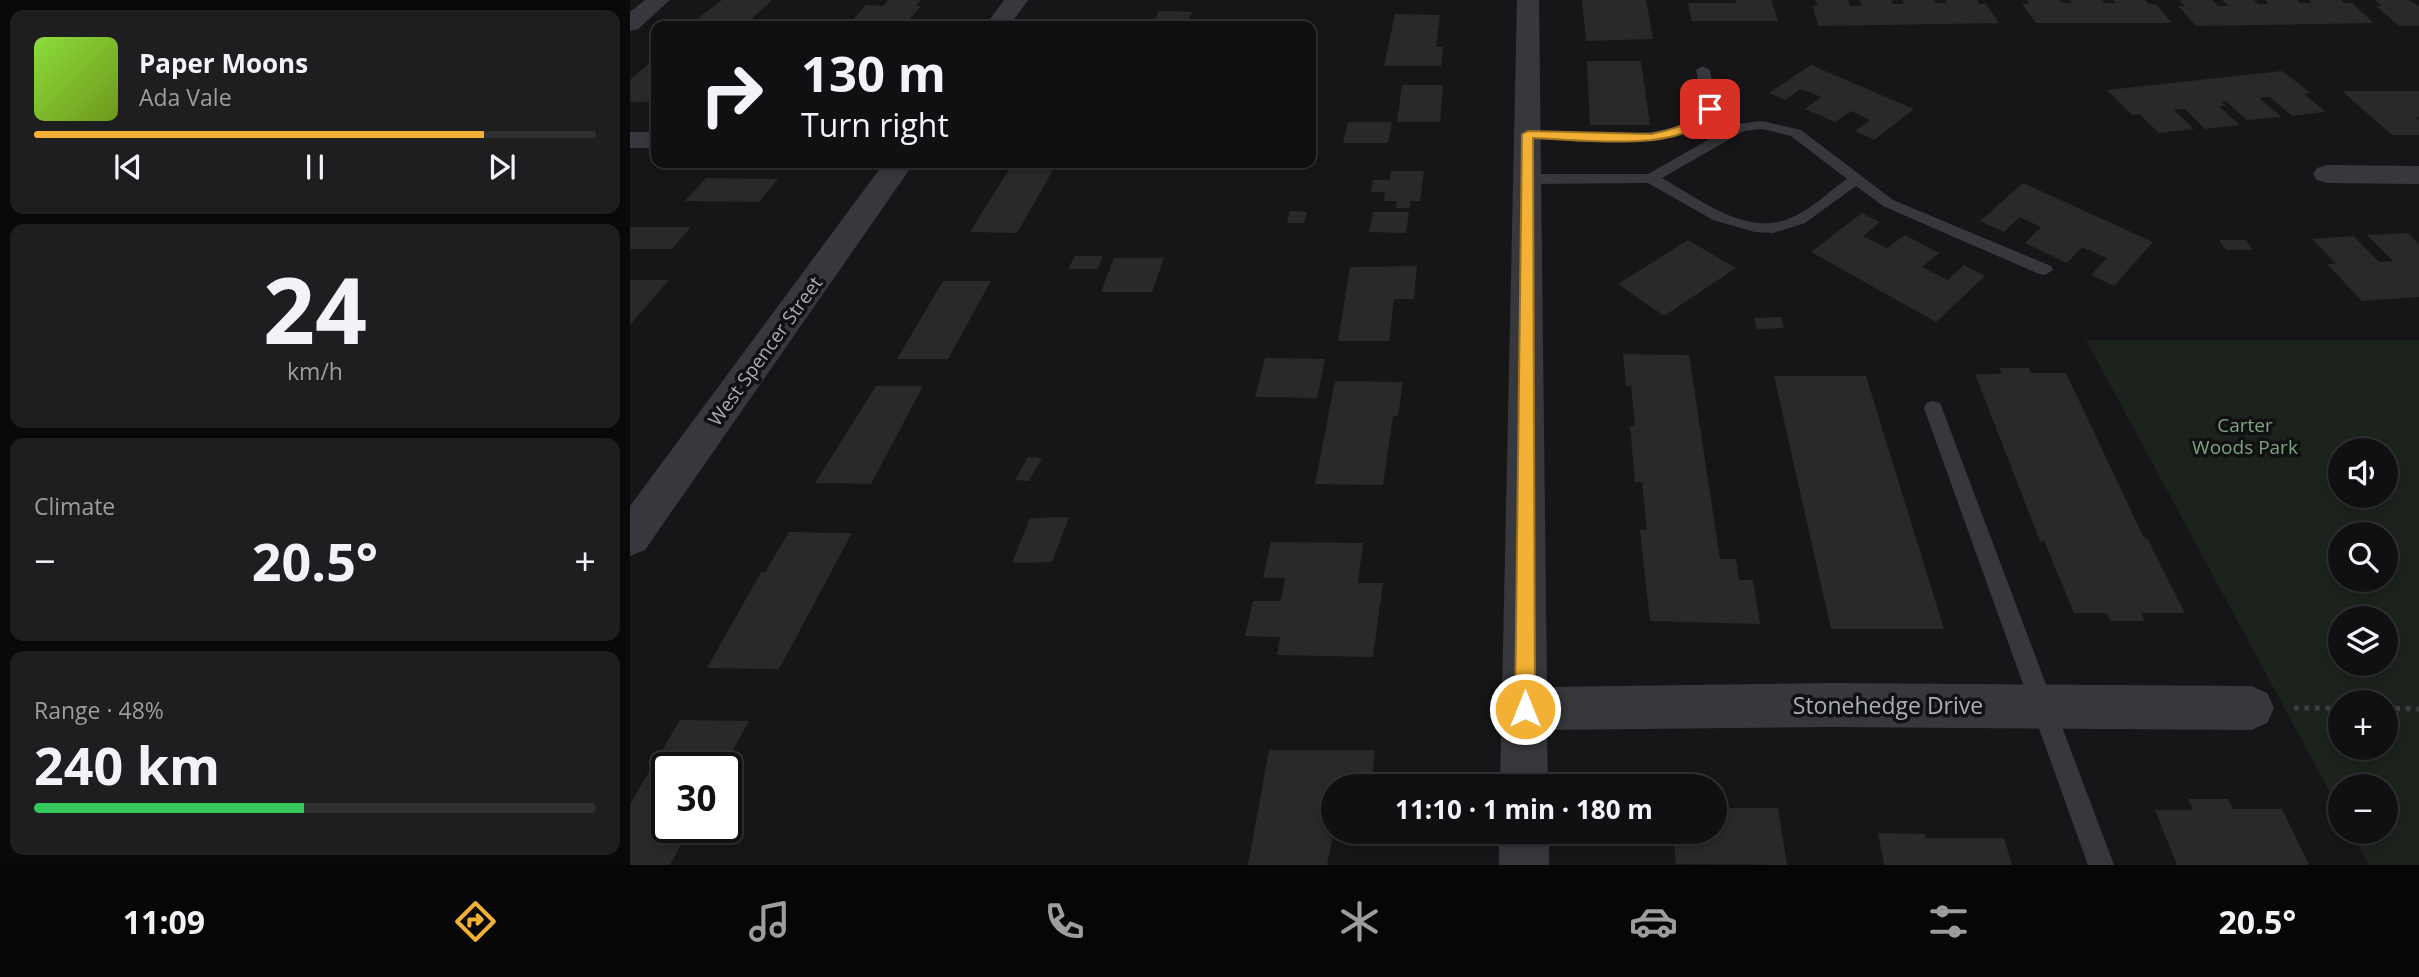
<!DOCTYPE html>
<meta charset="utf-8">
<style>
body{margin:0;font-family:"Open Sans",sans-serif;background:#1e1e20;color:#f1f3f6;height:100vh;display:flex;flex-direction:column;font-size:26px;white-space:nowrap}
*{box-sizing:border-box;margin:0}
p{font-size:23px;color:#9c9d9f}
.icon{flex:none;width:38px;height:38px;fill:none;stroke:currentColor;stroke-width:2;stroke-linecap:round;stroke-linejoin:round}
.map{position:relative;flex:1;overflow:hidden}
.sheet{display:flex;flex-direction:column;gap:10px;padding:10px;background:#09090a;width:630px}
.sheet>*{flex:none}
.guide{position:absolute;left:21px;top:21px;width:665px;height:147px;border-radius:14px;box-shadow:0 4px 10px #0003,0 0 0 2px #303032;background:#101012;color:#f1f3f6;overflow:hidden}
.controls{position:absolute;left:1698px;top:438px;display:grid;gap:14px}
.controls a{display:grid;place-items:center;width:70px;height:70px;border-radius:50%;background:#101012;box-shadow:0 4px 10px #0003,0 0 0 2px #303032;font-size:35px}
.speed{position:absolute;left:21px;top:752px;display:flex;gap:14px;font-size:35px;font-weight:700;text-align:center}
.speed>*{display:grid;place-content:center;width:91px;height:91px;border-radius:50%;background:#101012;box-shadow:0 4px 10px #0003,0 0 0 2px #303032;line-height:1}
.speed .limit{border:4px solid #111;border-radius:10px;background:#fff;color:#111}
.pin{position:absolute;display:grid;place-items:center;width:60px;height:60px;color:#fff;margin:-30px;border-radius:14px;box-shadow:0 4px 10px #0006}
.me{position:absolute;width:77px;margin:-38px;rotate:0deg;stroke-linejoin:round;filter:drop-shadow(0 0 5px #0008)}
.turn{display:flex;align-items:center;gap:24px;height:147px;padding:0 35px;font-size:32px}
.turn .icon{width:91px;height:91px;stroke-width:2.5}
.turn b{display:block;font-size:49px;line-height:60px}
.big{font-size:52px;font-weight:700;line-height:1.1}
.sheet .widget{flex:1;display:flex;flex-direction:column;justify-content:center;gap:10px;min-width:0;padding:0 24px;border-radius:14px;background:#1e1e20}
.sheet .dial{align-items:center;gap:0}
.dial b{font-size:91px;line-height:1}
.song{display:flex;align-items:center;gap:21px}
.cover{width:84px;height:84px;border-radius:10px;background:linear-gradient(135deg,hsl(90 70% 55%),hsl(80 70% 35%))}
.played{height:7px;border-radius:4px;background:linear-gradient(90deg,#f2b134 80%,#303032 80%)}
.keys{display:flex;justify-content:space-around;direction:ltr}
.heat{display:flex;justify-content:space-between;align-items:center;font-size:38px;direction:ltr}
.charge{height:10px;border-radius:5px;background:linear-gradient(90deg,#34c759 48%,#303032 0)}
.trip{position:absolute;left:691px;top:774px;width:406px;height:70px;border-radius:35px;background:#101012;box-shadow:0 4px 10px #0003,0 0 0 2px #303032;font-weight:700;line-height:70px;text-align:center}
.dock{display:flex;height:112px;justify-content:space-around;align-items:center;background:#060607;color:#9c9d9f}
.dock .icon{width:49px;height:49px}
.dock .selected{color:#f2b134}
.dock b{font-size:32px;color:#f1f3f6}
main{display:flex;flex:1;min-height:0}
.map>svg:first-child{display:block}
.green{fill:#1c231d;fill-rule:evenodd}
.building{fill:#29292c}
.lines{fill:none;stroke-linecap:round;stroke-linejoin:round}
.path{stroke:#3d3f44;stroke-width:5;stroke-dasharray:4.5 6;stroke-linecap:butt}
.service{fill:#37383d;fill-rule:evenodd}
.minor{fill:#37383d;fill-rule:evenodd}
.tertiary{fill:#37383d;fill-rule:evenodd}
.route{fill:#f2b134;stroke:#9d7322;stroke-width:2}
.labels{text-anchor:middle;stroke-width:7;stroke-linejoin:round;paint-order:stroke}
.street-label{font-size:19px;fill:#a8adb8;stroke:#111113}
.park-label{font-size:19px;fill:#7fa381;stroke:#111113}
.near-street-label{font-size:23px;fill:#a8adb8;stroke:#111113}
</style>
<main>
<section class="sheet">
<div class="widget">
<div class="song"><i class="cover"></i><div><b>Paper Moons</b><p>Ada Vale</p></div></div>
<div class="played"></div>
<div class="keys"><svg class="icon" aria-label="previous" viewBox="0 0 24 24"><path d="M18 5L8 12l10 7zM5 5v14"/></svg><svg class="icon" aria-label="pause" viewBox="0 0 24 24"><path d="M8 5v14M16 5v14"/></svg><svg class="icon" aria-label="next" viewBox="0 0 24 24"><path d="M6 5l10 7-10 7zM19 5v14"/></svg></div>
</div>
<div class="widget dial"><b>24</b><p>km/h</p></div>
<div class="widget"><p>Climate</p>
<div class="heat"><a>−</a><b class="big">20.5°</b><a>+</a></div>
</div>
<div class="widget"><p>Range · 48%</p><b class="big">240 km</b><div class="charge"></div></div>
</section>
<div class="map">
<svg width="1789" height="865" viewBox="0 0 1789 865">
<rect width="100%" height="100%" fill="#161618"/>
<path class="green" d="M1456,340H1789V865H1739L1721,831H1755V786H1710V811ZM1710,450H1755V495H1710ZM1710,534H1755V579H1710ZM1710,618H1755V663H1710ZM1710,702H1755V747H1710Z"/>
<g class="building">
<path d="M92,0H142L114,26H58Z"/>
<path d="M258,0H291L286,6H291L276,23H269L266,26L219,24L236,5L253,6Z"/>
<path d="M952,0H1016L1023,39L956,41Z"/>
<path d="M1105,0H1141L1148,21H1062L1058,3H1106Z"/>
<path d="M1185,0H1218L1220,6H1232L1229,0H1261L1263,4H1274L1272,0H1304L1306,3H1317L1315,0H1347L1349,4H1356L1369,23L1189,26L1182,6H1188Z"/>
<path d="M1397,0H1429L1432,3H1442L1439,0H1472L1475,3H1486L1483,0H1515L1519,4H1526L1542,23H1406L1392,4H1399Z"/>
<path d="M1549,0H1582L1588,6H1599L1592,0H1624L1628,4H1639L1635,0H1667L1671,3H1682L1678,0H1711L1714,3H1722L1744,23L1566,26L1548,6H1555Z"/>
<path d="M1745,0H1778L1789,6V26H1769L1746,6H1752Z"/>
<path d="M529,11L562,12L554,26H521Z"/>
<path d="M765,14L810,15L806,47H813L811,66H754Z"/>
<path d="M26,57V102H0V80Z"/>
<path d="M957,61H1011L1020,125H960Z"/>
<path d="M1181,65L1284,109L1244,140L1225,131L1240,120L1221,111L1205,122L1175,109L1191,97L1171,89L1155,100L1139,93Z"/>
<path d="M1652,71L1681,93L1674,94L1696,112L1662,116L1640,97L1629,98L1652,117L1617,120L1596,101L1591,102L1596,106H1589L1610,125L1575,129L1555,109L1544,110L1564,129L1529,133L1509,114L1502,115L1477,90Z"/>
<path d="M772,85H813L810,122H767Z"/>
<path d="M1712,91H1789V117H1785L1789,120V135H1762Z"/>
<path d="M718,122H762L758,143H713Z"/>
<path d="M383,163H427L387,233L340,232Z"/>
<path d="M761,171H794L790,201H780V208H766L767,201H754L755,192H741L743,180H760Z"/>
<path d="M76,178L148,179L129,202L55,201Z"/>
<path d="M1393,183L1523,242L1484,286L1461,275L1477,258L1452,247L1437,263L1395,243L1411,227L1390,217L1374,232L1350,221Z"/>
<path d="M660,211L677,212L674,223H657Z"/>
<path d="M743,212H779L776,233L739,232Z"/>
<path d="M1232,213L1250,222L1233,236L1257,248L1275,235L1309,253L1292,267L1318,280L1334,265L1355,276L1306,322L1181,252Z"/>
<path d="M0,227H61L42,249H0Z"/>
<path d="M1778,233L1789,244V297L1732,301L1697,264H1706L1682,239L1723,236L1749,262L1763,261L1737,235Z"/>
<path d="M1058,240L1106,268L1034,316L988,284Z"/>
<path d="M1589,240H1616L1623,250H1596Z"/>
<path d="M445,256H473L468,269H438Z"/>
<path d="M484,258H534L522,292H471Z"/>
<path d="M787,266L784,299H764L759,341H708L720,267Z"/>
<path d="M0,280H39L0,325Z"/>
<path d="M313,281H361L318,359H267Z"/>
<path d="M1151,317L1154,328L1127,329L1124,318Z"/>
<path d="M993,354L1059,355L1090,559H1106L1109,580H1123L1130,624L1020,621L1010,530H1017L1012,482H1005L1000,426H1005L1001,386H996Z"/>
<path d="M635,358L695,359L687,398L625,397Z"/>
<path d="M1369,368H1399L1401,373H1436L1514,538H1517L1555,613H1511L1515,621H1480L1477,613H1444L1414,541H1410L1345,374H1372Z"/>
<path d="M1144,376H1236L1314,629H1201Z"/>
<path d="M705,381L773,382L768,416H763L753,485L685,484Z"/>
<path d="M246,386H293L241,484L185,483Z"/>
<path d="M398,457L412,458L399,481L385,480Z"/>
<path d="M439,517L422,562L382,563L400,518Z"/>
<path d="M159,532L222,533L149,669L77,668L131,572H135Z"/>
<path d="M641,542L733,543L728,583H753L743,657L647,655L650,637L615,636L623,601H651L655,578H633Z"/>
<path d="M50,720L119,721L93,768H37V828H60L40,865H0V804Z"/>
<path d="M639,750H745L741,786H704V831L697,865H618Z"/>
<path d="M1558,799H1598L1603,809H1652L1679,865H1547L1525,810H1563Z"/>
<path d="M1085,808H1148L1157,865L1046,864L1043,831H1085Z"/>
<path d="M1248,833L1295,834L1296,838H1374L1382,865H1254Z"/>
</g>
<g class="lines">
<g class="path">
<path d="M1664,708H1710"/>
<path d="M1755,708L1789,709"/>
</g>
<g class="service">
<path d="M1073,66L1080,70L1087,108C1083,114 1080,121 1074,125C1035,150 944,141 898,138L891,134L898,130C939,132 1049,146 1073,108L1066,70Z"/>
<path d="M1132,121L1171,130L1263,200L1421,266L1423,270L1415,275L1409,274L1253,206L1226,186L1175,223L1143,233L1125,232L1083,220L1018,183L898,184L890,179L898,174H1018L1106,124ZM1132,129L1161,136L1217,179C1198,192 1180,211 1158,219C1114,236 1068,198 1032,178L1114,131Z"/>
<path d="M1303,401L1310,403L1312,408L1484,865H1458L1294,408L1296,403Z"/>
</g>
<g class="minor">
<path d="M15,0H40L8,29L0,31V12Z"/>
<path d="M887,0H909L917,687L1201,683L1621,686L1637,693L1644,708L1637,723L1621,730L1201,727L917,730L918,786H870Z"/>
<rect x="0" y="132" width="26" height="16"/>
<path d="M1697,165L1789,166V184L1697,183L1687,180L1683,174L1687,168Z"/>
<rect x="869" y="831" width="50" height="34"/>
</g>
<g class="tertiary">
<path d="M374,0H398L379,26H355Z"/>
<path d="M254,163H284L15,550L0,556V506Z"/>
</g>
</g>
<path class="route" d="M1080,106L1085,109C1061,156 949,139 903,138L905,709L902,715L895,718L888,715L885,709L892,134L898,131L1021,134C1041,130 1065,124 1076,107Z"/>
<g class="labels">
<g class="street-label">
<text transform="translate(135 351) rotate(-54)" y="7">West Spencer Street</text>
</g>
<g class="park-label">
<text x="1615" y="432">Carter<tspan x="1615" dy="22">Woods Park</tspan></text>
</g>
<g class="near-street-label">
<text x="1258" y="714">Stonehedge Drive</text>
</g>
</g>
</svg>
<div class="controls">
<a><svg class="icon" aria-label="sound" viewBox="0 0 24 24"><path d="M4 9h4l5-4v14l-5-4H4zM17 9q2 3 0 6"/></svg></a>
<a><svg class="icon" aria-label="search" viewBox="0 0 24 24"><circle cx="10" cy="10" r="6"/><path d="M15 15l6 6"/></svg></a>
<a><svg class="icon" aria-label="layers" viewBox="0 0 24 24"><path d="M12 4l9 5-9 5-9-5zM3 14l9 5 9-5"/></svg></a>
<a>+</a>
<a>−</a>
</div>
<div class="speed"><div class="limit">30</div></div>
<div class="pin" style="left:1080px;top:109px;background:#d93025"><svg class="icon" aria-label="arrive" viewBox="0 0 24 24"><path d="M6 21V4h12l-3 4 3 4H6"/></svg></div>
<svg class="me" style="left:895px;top:709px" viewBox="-20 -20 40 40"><circle r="17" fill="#f2b134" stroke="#fff" stroke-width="3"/><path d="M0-11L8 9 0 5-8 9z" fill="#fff"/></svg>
<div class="trip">11:10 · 1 min · 180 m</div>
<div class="guide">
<div class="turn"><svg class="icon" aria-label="right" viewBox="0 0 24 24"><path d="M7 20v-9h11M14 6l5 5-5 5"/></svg><div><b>130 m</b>Turn right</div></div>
</div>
</div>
</main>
<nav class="dock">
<b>11:09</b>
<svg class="icon selected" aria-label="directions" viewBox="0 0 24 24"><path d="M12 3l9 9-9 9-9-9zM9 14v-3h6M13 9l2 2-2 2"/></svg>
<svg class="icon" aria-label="music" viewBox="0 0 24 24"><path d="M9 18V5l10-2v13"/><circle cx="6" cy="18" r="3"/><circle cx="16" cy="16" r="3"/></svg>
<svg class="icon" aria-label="phone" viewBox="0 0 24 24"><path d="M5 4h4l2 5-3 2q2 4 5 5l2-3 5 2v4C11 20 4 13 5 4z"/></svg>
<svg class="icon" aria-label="climate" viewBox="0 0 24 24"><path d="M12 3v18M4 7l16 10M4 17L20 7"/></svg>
<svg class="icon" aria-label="car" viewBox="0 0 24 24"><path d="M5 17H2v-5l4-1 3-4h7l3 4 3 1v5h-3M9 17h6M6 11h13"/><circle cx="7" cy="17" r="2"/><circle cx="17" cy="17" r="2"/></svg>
<svg class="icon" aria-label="filters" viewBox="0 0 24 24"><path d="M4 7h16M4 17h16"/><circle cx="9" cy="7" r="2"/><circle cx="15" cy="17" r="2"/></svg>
<b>20.5°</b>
</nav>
